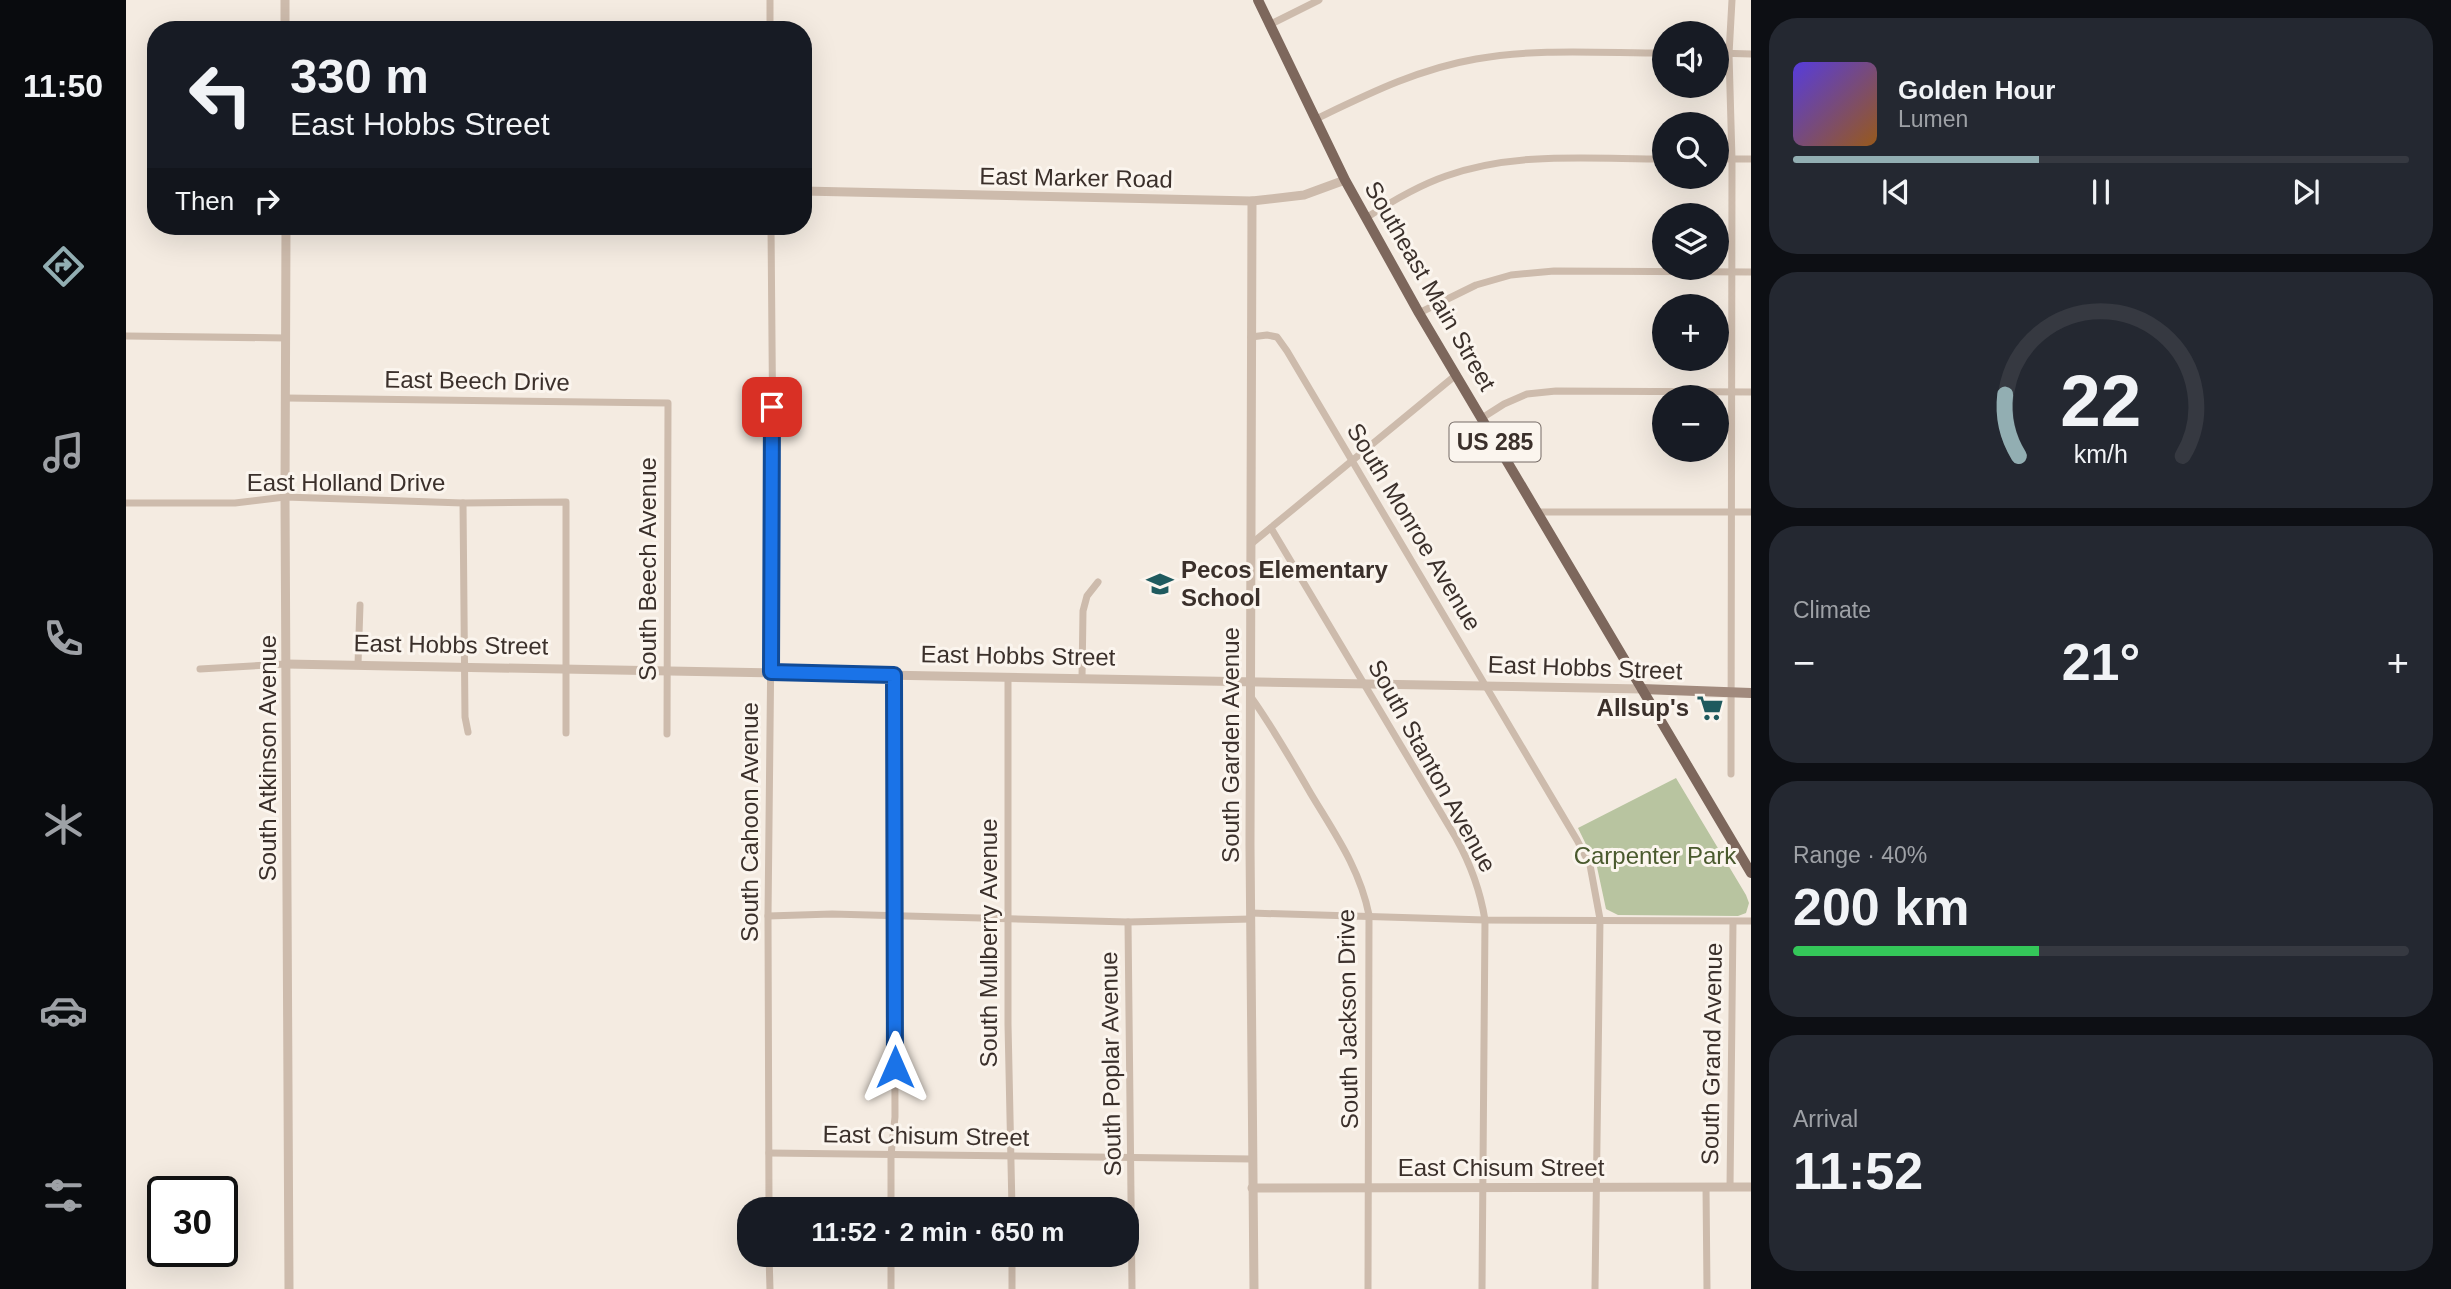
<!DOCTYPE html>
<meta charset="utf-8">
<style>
body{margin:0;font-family:Arial,sans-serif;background:#242831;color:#f1f3f6;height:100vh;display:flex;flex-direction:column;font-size:26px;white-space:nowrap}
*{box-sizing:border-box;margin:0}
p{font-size:23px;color:#9ea1a6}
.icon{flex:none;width:38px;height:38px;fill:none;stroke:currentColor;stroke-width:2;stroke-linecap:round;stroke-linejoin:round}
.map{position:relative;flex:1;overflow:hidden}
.sheet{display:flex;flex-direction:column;gap:18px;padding:18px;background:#0d0f14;width:700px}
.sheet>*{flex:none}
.top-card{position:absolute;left:21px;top:21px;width:665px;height:214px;border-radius:28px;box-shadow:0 7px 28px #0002;background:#171b24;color:#f1f3f6;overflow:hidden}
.buttons{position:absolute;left:1526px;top:21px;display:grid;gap:14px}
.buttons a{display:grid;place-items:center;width:77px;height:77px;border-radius:50%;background:#171b24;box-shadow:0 7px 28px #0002;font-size:35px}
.speed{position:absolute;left:21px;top:1176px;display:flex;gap:14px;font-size:35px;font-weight:700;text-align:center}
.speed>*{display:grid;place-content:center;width:91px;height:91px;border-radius:50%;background:#171b24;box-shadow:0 7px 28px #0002;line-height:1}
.speed .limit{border:4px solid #111;border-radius:10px;background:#fff;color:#111}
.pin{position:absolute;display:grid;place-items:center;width:60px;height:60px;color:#fff;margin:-30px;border-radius:14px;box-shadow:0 4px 10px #0006}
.me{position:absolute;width:77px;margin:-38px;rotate:0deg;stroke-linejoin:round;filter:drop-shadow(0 0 5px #0008)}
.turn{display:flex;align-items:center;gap:24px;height:147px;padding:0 28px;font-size:32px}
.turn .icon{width:91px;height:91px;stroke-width:2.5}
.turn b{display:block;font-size:49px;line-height:60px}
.then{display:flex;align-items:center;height:66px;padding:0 28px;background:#0003;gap:14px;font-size:26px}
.big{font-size:52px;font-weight:700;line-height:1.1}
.sheet .card{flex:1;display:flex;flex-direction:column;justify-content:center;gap:10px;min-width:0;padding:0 24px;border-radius:28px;background:#242831}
.sheet .dial{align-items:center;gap:0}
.dial svg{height:182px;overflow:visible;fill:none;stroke:#363941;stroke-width:7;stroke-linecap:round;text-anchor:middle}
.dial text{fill:#f1f3f6;stroke:none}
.song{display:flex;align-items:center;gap:21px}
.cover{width:84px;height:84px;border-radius:10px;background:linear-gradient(135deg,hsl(250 70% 55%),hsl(30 70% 35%))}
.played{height:7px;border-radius:4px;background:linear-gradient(90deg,#92aeb2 40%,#363941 40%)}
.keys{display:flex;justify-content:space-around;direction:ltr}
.heat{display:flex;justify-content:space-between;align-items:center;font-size:38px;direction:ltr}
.charge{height:10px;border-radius:5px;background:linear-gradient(90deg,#34c759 40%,#363941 0)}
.trip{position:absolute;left:611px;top:1197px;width:402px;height:70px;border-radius:28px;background:#171b24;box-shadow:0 7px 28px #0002;font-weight:700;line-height:70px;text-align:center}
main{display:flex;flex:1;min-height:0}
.tab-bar{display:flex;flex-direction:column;width:126px;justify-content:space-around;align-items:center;background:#090b0e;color:#9ea1a6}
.tab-bar .icon{width:49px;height:49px}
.tab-bar .selected{color:#92aeb2}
.tab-bar b{font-size:32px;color:#f1f3f6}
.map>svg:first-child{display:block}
.green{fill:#b8c4a0}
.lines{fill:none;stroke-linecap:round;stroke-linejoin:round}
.minor{stroke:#cdbbac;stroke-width:7}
.tertiary{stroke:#cdbbac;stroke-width:9}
.secondary{stroke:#a18a7d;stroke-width:10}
.primary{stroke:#7d675c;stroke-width:10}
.route-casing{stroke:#114b97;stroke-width:18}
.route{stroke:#1a73e8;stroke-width:12}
.labels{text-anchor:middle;stroke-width:6;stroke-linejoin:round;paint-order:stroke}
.shield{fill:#fbf5ee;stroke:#756b66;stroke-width:2}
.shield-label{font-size:23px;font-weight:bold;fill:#3b302b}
.street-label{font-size:24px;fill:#3b302b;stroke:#fbf5ee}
.poi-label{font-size:24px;font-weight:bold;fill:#3b302b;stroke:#fbf5ee;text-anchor:start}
.park-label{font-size:24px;fill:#4a5a2e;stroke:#fbf5ee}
</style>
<main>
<nav class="tab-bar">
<b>11:50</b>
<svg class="icon selected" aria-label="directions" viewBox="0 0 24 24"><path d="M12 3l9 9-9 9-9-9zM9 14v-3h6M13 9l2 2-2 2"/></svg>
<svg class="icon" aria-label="music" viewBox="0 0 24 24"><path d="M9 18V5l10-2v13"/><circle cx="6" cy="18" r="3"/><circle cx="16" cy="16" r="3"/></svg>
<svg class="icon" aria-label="phone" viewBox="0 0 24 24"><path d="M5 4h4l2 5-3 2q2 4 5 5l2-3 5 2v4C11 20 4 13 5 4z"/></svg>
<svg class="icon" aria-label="climate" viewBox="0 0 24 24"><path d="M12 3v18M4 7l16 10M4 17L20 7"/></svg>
<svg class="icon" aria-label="car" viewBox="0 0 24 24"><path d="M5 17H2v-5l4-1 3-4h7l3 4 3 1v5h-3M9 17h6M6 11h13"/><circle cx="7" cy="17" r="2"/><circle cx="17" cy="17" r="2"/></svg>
<svg class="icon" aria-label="filters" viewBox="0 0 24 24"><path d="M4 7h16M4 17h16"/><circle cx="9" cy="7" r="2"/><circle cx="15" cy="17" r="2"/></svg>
</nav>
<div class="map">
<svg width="1625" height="1289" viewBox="0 0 1625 1289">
<rect width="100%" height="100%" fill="#f4ebe1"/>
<path class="green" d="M1550,778L1620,895L1623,903L1620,913L1612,916L1492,915L1480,909L1471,867L1452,828Z"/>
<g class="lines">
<g class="minor">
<path d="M644,0V30"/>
<path d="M1143,25L1193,0"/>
<path d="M1591,53L1625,54"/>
<path d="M1190,119C1242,94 1292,69 1350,59C1411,48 1476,53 1538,53"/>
<path d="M1591,159H1625"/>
<path d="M1240,218C1266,201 1291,186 1320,176C1389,151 1467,159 1538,159"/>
<path d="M1293,313L1350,285L1385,275L1428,271L1625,272"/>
<path d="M0,336L160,338"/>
<path d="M1125,337L1141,335L1151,337L1161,351L1451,840L1464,865L1474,919L1469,1289"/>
<path d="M160,398L542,403L541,734"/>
<path d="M1356,418L1378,404L1401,394L1430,391L1625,392"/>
<path d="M0,503H109L159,497L337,503L440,502V733"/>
<path d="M337,503L339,717L342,732"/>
<path d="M1411,512H1625"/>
<path d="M1145,528L1330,838C1345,865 1354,889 1359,920L1356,1289"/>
<path d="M1125,544L1330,375"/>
<path d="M232,664L234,605"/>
<path d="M74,669L160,664"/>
<path d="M882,677V1024L886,1209"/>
<path d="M956,678L957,611L961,596L972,582"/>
<path d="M1125,697C1147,728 1166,761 1185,794C1209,834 1234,869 1243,915L1242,1289"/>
<path d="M1605,774L1606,159L1603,54L1606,0"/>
<path d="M1125,913L1359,920L1625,921"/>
<path d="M642,916L706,914L1002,922L1125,919"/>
<path d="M1002,922L1006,1289"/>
<path d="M643,1153L1126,1159"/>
<path d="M1580,1187L1581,1289"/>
<path d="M1604,1187L1607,922"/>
<path d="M643,1209L642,916L647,455L645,226"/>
<path d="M765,1209V1155L769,1117L768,675"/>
<path d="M643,1255L644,1289"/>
<path d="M765,1289V1255"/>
<path d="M886,1289V1255"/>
</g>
<g class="tertiary">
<path d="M159,0V30"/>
<path d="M677,191L1126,201L1178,195L1219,180"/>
<path d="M1126,201L1124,845L1128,1289"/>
<path d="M160,226L159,497L163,1289"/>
<path d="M160,664L1516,689"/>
<path d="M1126,1188L1625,1187"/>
</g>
<path class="secondary" d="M1516,689L1625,693"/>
<path class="primary" d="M1132,0L1219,180L1293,313L1625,873"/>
</g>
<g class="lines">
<g class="route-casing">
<path id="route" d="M646,407L645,672L768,675L769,1067"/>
</g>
<use href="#route" class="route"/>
</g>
<defs>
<g id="school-bare" transform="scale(2.1)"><path d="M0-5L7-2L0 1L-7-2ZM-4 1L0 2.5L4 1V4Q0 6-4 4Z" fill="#1f5a5e" stroke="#fbf5ee" stroke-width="2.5" paint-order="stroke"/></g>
<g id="supermarket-bare" transform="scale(2.1)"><path d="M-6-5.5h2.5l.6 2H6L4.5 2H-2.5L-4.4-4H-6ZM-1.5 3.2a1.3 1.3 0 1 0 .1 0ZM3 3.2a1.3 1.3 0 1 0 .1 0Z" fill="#1f5a5e" stroke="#fbf5ee" stroke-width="2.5" paint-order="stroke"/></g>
</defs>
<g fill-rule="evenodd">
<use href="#school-bare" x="1034" y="584"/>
<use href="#supermarket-bare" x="1584" y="708"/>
</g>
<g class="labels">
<rect class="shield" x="1323.5" y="422.5" width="91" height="39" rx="5"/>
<g class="shield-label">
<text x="1369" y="450">US 285</text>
</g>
<g class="street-label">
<text transform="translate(950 178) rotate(1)" y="8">East Marker Road</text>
<text transform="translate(1304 286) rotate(60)" y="8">Southeast Main Street</text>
<text transform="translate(351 381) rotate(1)" y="8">East Beech Drive</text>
<text x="220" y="491">East Holland Drive</text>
<text transform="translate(1288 527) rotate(59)" y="8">South Monroe Avenue</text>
<text transform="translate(522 569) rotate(-90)" y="8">South Beech Avenue</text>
<text transform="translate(325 645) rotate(1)" y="8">East Hobbs Street</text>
<text transform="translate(892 656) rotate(1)" y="8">East Hobbs Street</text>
<text transform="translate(1459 668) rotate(2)" y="8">East Hobbs Street</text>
<text transform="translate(1105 745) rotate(-90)" y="8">South Garden Avenue</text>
<text transform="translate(142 758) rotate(-90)" y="8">South Atkinson Avenue</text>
<text transform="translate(1306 766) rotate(61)" y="8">South Stanton Avenue</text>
<text transform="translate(624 822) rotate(-90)" y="8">South Cahoon Avenue</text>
<text transform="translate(863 943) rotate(-90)" y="8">South Mulberry Avenue</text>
<text transform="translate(1222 1019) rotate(-91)" y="8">South Jackson Drive</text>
<text transform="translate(1586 1054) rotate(-89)" y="8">South Grand Avenue</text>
<text transform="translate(985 1064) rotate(-91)" y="8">South Poplar Avenue</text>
<text transform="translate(800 1136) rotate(1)" y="8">East Chisum Street</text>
<text x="1375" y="1176">East Chisum Street</text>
</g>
<g class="poi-label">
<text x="1055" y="578">Pecos Elementary<tspan x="1055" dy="28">School</tspan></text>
<text x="1563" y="716" text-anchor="end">Allsup's</text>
</g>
<g class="park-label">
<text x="1529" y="864">Carpenter Park</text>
</g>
</g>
</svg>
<div class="buttons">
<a><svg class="icon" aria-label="sound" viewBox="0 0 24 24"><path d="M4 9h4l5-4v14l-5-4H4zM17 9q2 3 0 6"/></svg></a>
<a><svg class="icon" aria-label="search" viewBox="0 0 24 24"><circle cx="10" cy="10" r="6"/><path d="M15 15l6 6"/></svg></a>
<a><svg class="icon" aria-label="layers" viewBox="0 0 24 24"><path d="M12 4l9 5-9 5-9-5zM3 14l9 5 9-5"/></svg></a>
<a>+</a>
<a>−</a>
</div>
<div class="speed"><div class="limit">30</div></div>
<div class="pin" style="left:646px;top:407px;background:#d93025"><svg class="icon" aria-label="arrive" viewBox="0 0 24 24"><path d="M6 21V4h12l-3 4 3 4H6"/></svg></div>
<svg class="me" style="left:769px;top:1067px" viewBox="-20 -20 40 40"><path d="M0-17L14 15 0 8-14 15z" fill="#1a73e8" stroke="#fff" stroke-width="4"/></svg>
<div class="trip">11:52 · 2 min · 650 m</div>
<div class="top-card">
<div class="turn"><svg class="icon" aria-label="left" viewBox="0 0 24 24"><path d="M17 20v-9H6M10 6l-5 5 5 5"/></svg><div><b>330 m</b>East Hobbs Street</div></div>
<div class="then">Then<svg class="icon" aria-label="right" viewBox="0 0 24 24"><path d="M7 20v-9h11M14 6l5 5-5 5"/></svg></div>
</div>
</div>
<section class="sheet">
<div class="card">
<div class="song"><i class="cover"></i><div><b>Golden Hour</b><p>Lumen</p></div></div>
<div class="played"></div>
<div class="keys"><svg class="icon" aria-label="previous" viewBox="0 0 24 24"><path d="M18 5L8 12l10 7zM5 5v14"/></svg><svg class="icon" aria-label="pause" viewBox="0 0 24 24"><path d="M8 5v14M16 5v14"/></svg><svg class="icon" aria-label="next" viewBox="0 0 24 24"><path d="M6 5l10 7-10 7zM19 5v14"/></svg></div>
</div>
<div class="card dial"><svg viewBox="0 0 100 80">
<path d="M14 69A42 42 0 1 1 86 69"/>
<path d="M14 69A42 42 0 0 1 8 42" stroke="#92aeb2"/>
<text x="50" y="56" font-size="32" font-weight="700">22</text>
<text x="50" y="72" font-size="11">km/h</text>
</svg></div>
<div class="card"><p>Climate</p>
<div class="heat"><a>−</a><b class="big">21°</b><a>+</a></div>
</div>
<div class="card"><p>Range · 40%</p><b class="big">200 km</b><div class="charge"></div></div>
<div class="card"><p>Arrival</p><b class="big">11:52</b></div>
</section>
</main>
